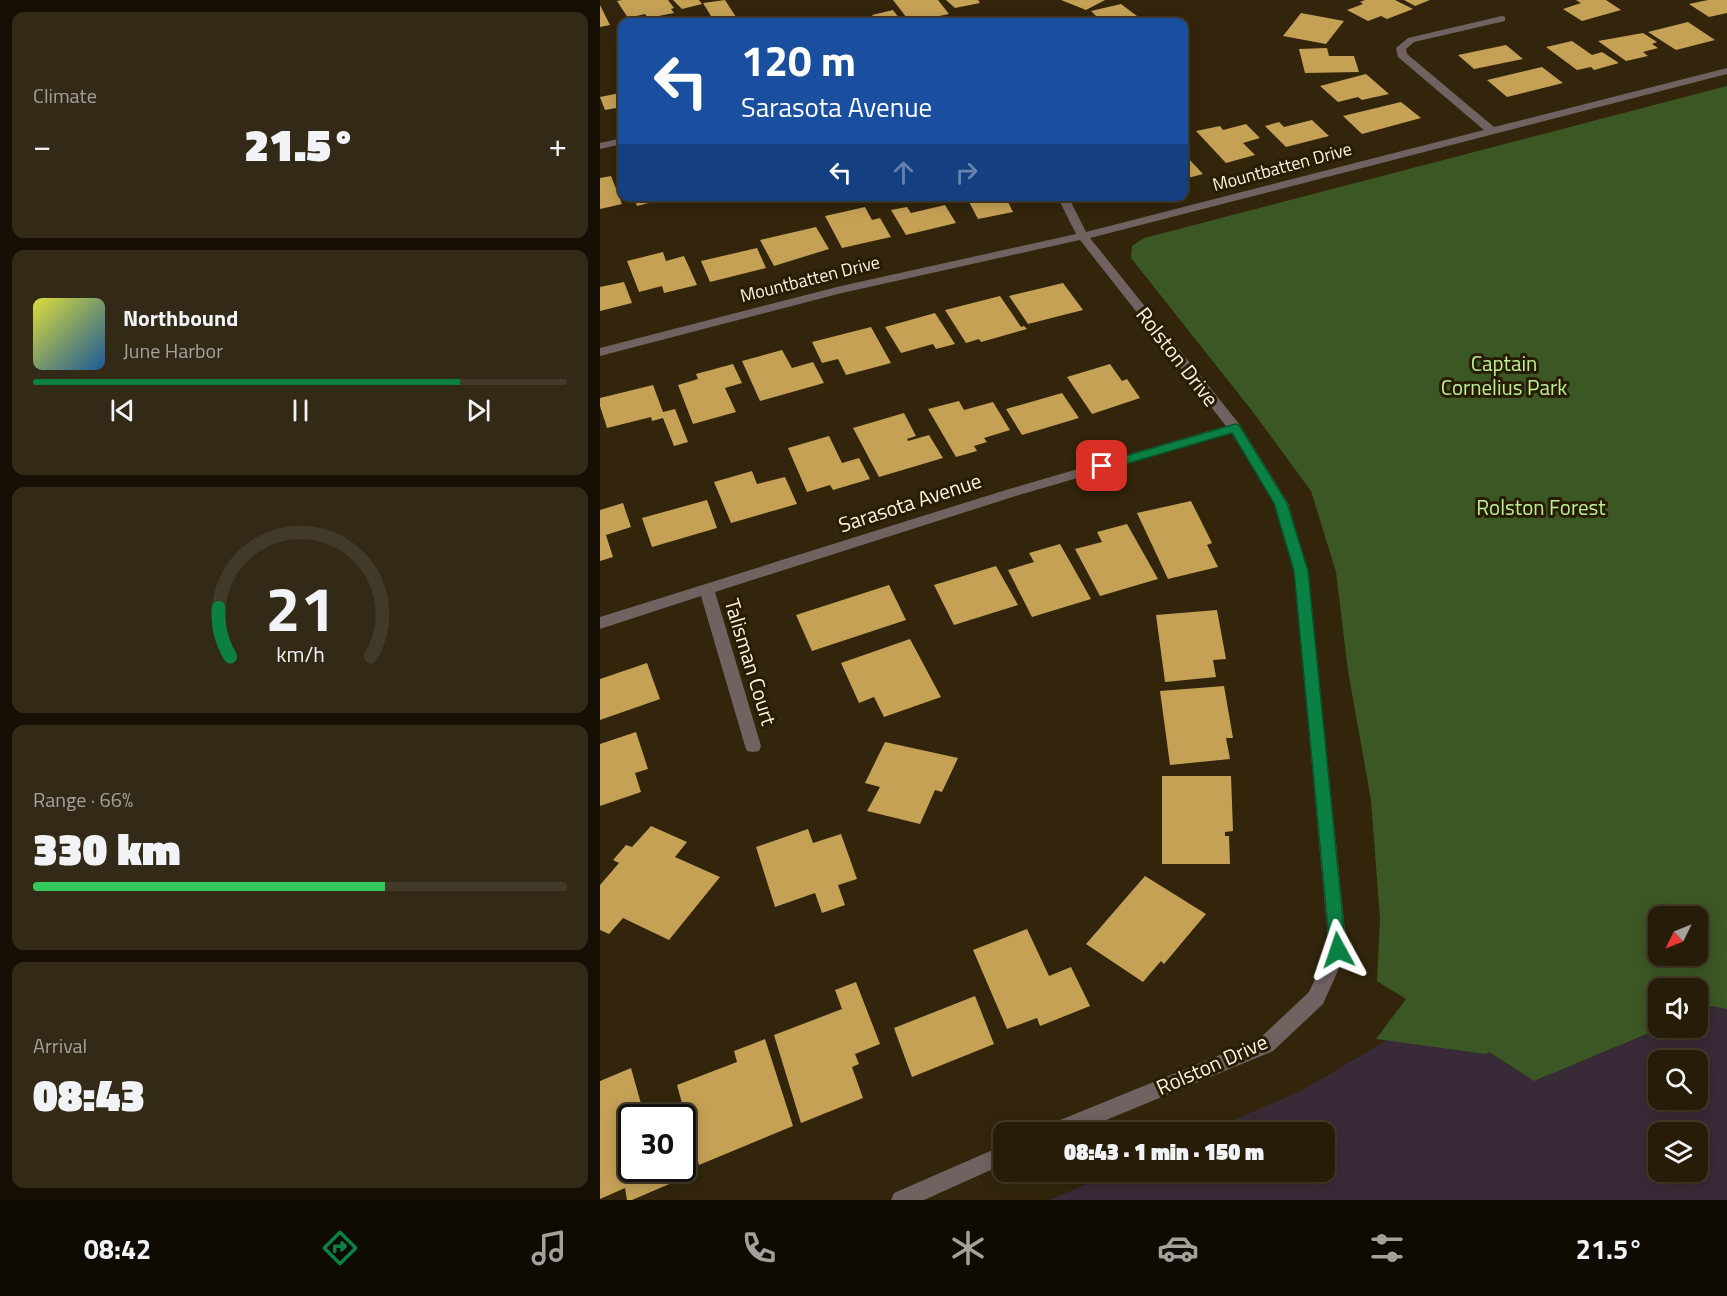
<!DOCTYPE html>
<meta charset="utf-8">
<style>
body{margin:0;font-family:"Titillium Web",sans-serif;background:#322916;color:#f1f3f6;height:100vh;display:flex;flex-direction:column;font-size:22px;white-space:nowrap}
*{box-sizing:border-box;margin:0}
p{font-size:20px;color:#a4a19c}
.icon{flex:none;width:33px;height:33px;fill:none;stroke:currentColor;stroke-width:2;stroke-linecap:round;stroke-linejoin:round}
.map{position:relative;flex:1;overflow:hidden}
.details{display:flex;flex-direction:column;gap:12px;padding:12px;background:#150f04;width:600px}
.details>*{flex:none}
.top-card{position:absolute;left:18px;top:18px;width:570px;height:183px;border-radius:12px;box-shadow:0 3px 15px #0003,0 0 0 2px #423a29;background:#1a4fa0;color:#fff;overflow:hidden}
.needle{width:39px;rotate:227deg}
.fabs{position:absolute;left:1048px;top:906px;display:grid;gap:12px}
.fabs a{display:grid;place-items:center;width:60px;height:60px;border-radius:12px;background:#261c08;box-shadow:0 3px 15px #0003,0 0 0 2px #423a29;font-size:30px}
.speed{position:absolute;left:18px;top:1104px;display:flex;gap:12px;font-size:30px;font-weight:700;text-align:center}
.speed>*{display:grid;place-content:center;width:78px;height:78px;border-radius:50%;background:#261c08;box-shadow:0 3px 15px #0003,0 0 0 2px #423a29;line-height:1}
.speed .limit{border:3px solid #111;border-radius:9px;background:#fff;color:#111}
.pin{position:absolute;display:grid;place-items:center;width:51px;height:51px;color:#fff;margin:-26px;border-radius:12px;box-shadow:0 3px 9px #0006}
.me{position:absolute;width:66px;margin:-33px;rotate:355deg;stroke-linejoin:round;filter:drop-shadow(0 0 4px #0008)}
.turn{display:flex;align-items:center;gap:21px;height:126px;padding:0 24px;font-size:27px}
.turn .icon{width:78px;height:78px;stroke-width:2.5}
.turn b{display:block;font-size:42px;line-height:51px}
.lanes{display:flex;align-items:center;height:57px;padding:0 24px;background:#0003;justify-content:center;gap:30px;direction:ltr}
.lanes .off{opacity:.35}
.big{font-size:45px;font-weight:800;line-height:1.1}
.details .card{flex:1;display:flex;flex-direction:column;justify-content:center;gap:9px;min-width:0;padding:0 21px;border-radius:12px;background:#322916}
.details .dial{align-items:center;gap:0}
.dial svg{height:156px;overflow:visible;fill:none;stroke:#423a29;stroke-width:7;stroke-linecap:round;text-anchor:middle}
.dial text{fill:#f1f3f6;stroke:none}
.song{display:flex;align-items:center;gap:18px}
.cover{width:72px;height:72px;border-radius:9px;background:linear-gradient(135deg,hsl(60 70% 55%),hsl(210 70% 35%))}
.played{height:6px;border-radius:3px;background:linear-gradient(90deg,#0b8043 80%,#423a29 80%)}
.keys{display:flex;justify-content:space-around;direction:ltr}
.heat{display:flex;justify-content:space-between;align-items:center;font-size:33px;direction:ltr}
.charge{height:9px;border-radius:4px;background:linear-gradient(90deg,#34c759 66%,#423a29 0)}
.trip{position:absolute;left:393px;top:1122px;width:342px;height:60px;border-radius:12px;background:#261c08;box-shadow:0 3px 15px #0003,0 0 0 2px #423a29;font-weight:800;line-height:60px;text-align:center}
.dock{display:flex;height:96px;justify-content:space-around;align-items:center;background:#0f0b03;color:#a4a19c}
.dock .icon{width:42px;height:42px}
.dock .current{color:#0b8043}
.dock b{font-size:27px;color:#f1f3f6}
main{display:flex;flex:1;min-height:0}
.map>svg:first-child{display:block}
.education{fill:#382a36;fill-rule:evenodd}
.green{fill:#3b5824;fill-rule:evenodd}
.building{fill:#c5a156}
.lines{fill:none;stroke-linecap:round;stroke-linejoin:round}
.minor{fill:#716262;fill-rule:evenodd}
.route{fill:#0b8043;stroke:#07532c;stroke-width:1.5}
.labels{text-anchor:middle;stroke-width:6;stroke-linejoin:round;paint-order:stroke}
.far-street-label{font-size:18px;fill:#faf2e2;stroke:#281c03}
.street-label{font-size:21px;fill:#faf2e2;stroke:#281c03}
.park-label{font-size:21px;fill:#baf093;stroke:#281c03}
</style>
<main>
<section class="details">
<div class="card"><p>Climate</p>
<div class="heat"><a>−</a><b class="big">21.5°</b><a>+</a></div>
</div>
<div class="card">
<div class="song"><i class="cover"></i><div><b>Northbound</b><p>June Harbor</p></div></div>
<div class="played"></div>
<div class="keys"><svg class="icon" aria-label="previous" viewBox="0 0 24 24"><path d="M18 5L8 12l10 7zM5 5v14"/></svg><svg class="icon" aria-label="pause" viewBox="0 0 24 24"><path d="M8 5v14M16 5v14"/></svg><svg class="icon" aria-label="next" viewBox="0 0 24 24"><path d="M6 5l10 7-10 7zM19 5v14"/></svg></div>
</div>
<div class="card dial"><svg viewBox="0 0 100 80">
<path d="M14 69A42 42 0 1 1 86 69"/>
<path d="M14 69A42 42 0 0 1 8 44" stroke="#0b8043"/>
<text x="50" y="56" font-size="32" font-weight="700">21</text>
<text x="50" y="72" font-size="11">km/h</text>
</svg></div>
<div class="card"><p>Range · 66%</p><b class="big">330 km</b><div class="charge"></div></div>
<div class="card"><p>Arrival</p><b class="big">08:43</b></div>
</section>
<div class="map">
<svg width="1127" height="1200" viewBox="0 0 1127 1200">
<rect width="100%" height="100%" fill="#32250b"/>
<path class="education" d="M1127,1000V1200H449L515,1172H724V1132H605L699,1092L830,1015L934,1081L1061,1028H1098V1012ZM1059,1060H1098V1100H1059ZM1059,1132H1098V1172H1059Z"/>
<path class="green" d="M1127,86V1009L1113,1006L1098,1012V988H1059V1028H1061L934,1081L889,1052L886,1054L776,1039L806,999L777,981L780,919L771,800L748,671L736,572L711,491L653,412L531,258L532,246L544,238ZM1059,916H1098V956H1059Z"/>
<g class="building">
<path d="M22,0H68L74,8L71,9L74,13L48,18L45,14L28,18L17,1Z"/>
<path d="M73,0H99L102,4L82,9Z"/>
<path d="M125,0L136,17L114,21L103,3Z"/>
<path d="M293,0H338L349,14L310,22Z"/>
<path d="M346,0H378L380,3L355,8Z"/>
<path d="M461,0H505L486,10Z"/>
<path d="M765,0H795L813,9L787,19L781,16L768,21L747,10L763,4L760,2Z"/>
<path d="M804,0H830L815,6Z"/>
<path d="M976,0H1006L1021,10L982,21L963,9L981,3Z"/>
<path d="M1108,0H1127V13L1109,17L1089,4Z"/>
<path d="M521,4L545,22H497L494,20L499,19L491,11Z"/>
<path d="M0,5L10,25L0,27Z"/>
<path d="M293,10L302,22H269L276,20L272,15Z"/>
<path d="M701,13L744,21L726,44L683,36Z"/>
<path d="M1088,22L1115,40L1076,50L1048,32Z"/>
<path d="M1043,33L1057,42L1052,44L1058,48L1043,52L1048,56L1026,61L998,41Z"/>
<path d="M972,41L992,55L1002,52L1019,63L994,70L991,67L977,70L946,47Z"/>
<path d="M906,45L923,59L874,69L858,55Z"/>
<path d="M727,48L729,56H754L759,72L705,73L699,49Z"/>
<path d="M942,67L963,83L907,97L887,80Z"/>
<path d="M766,74L789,94L762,100L758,97L738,102L720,86Z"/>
<path d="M22,83V107L5,110L0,97L20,93L16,84Z"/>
<path d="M801,102L821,118L762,134L743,116Z"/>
<path d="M712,120L729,136L686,147L665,126L679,122L684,127Z"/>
<path d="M646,124L660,138L643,143L655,155L626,163L596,131L620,126L623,130Z"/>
<path d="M584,157H587L603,174L584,179Z"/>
<path d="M11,176L22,204L0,209V178Z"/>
<path d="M33,196H72V197L37,206Z"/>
<path d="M366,196H405L413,212L378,219Z"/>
<path d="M345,205L356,223L306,235L291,210L307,207L311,213Z"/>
<path d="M265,207L272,220L280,218L291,237L242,248L225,216Z"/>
<path d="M216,227L229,249L174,266L160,240Z"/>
<path d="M157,248L166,268L110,282L101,261Z"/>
<path d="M63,252L66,261L84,256L97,285L64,293L62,286L39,292L27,261Z"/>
<path d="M24,282L32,303L0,311V287Z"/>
<path d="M463,283L483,310L428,324L409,296Z"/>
<path d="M400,296L421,327L424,326L427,329L381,342L379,339L366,343L345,310Z"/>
<path d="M335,313L355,344L336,349L333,344L301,353L285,327Z"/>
<path d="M271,327L291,363L246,375L238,359L222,363L212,342Z"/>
<path d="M182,350L192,368L213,362L224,383L160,401L142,361Z"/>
<path d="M133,364L142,383L125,388L136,412L93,424L78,385L98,379L96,374Z"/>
<path d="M510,364L522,381L527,379L540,398L492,414L467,377Z"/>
<path d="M53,385L63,412L75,409L88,442L74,446L63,418L52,421L51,417L7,428L0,406V398Z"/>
<path d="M462,393L479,418L422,435L406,409Z"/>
<path d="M359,401L364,410L393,402L410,430L384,438L387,442L374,446L377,451L356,457L328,409Z"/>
<path d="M304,413L316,436L307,439L308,441L329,435L343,458L279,477L253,428Z"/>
<path d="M229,436L242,463L259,458L270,479L233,490L230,485L207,492L188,448Z"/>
<path d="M152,471L157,484L185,477L197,504L131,523L114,482Z"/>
<path d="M107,500L117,528L52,547L42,518Z"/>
<path d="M591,501L612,543L607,545L618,567L568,579L537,513Z"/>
<path d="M23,503L31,527L6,535L13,557L0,561V510Z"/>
<path d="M527,524L558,579L500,596L475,549L502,542L497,532Z"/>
<path d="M460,544L491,599L432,617L408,570L434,562L429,553Z"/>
<path d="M396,566L418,605L354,625L334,585Z"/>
<path d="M289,585L306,620L212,651L196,615Z"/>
<path d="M617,610L626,659L613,660L616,677L565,682L556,615Z"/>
<path d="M310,639L341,697L284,717L274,697L259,703L241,663Z"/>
<path d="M47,663L60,699L0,720V679Z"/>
<path d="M624,686L633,738H626L630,759L570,765L560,691Z"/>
<path d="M36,732L48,769L35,773L41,792L0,806V744Z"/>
<path d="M285,742L358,758L342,792L335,790L320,824L267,811L280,787L265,783Z"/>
<path d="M562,776H631L633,831L625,832V836H629L630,864H562Z"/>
<path d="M51,826L87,842L75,857L120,877L69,940L23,918L9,934L0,930V885L19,863L13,860L26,845L32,847Z"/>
<path d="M208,829L213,843L241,834L257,879L238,885L245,905L222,913L215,893L175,907L156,847Z"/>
<path d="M545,876L606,914L564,964L561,961L543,982L486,944Z"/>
<path d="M427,929L449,976L471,967L490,1006L440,1026L437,1018L407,1029L373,950Z"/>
<path d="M256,982L280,1044L255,1054L259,1064L252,1067L263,1098L201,1123L174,1035L242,1009L235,990Z"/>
<path d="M375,996L394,1044L312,1077L294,1028Z"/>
<path d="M165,1039L193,1126L99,1165L77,1085L137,1062L134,1051Z"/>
<path d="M31,1068L45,1118H32V1168H82L83,1160L88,1176L32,1200H27L25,1188L0,1199V1081Z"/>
</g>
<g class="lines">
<g class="minor">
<path d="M902,16L905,17V21L814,42L806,49L807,54L894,127L1127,68V74L490,238L640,425L688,503L708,571L747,950L723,1004L673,1051L477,1132H445L448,1125L659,1039L709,992L729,950L694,571L674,503L632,433L419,495L115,592L161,746L159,751L153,752L147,751L145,746L101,596L0,629V617L409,489L626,426L480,240L242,293L0,356V348L241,286L476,234L457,196H468L486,232L884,130L798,57L796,48L808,38Z"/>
<path d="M22,138V144L0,149V143Z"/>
<path d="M404,1145V1164L324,1200H291L294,1193Z"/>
</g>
</g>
<path class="route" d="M635,424L639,425L687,503L708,571L746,950L744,955L738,957L732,955L730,950L694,571L674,503L632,433L502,471L496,466L498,464Z"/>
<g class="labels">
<g class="far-street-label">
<text transform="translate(682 167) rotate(-15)" y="6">Mountbatten Drive</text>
<text transform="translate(210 279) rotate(-14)" y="6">Mountbatten Drive</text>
</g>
<g class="street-label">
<text transform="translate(577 357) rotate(52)" y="7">Rolston Drive</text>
<text transform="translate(310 503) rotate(-18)" y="7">Sarasota Avenue</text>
<text transform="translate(150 662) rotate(73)" y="7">Talisman Court</text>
<text transform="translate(612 1065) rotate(-24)" y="7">Rolston Drive</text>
</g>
<g class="park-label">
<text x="904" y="371">Captain<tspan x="904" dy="24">Cornelius Park</tspan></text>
<text x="941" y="515">Rolston Forest</text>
</g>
</g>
</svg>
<div class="fabs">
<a><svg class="needle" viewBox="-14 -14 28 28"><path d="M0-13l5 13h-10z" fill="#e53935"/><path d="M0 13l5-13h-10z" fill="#a4a19c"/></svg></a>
<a><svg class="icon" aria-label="sound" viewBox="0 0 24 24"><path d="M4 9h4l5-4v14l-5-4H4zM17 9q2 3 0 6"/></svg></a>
<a><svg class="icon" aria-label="search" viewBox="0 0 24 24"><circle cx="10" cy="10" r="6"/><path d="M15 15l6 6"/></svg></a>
<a><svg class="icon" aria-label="layers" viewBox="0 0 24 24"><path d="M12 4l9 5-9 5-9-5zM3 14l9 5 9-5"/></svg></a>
</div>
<div class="speed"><div class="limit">30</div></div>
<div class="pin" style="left:502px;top:466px;background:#d93025"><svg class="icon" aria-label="arrive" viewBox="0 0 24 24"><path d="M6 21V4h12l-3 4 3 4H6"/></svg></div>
<svg class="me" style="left:738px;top:950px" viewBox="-20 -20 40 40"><path d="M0-17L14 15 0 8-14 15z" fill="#0b8043" stroke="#fff" stroke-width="4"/></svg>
<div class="trip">08:43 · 1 min · 150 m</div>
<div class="top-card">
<div class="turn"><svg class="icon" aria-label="left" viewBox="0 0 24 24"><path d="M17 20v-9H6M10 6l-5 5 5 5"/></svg><div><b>120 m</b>Sarasota Avenue</div></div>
<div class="lanes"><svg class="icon" aria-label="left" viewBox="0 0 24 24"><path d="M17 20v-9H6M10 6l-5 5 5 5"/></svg><svg class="icon off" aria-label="ahead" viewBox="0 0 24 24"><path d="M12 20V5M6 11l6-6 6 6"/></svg><svg class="icon off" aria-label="right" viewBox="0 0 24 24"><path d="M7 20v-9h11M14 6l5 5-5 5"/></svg></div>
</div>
</div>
</main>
<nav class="dock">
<b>08:42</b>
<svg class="icon current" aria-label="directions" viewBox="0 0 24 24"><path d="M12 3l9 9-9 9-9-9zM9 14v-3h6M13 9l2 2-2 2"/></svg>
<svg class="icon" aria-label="music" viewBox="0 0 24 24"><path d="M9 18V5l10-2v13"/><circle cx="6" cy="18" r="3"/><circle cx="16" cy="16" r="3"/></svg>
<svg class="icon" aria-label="phone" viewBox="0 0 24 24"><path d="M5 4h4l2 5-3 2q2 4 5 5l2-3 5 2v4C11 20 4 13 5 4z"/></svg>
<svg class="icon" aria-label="climate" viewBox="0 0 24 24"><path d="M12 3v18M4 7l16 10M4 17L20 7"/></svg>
<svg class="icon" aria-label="car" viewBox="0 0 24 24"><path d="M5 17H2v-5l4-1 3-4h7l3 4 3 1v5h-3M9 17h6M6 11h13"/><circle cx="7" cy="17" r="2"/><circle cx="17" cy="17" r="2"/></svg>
<svg class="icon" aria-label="filters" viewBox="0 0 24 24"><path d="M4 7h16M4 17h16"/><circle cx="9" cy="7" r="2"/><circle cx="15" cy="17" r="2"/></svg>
<b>21.5°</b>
</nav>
